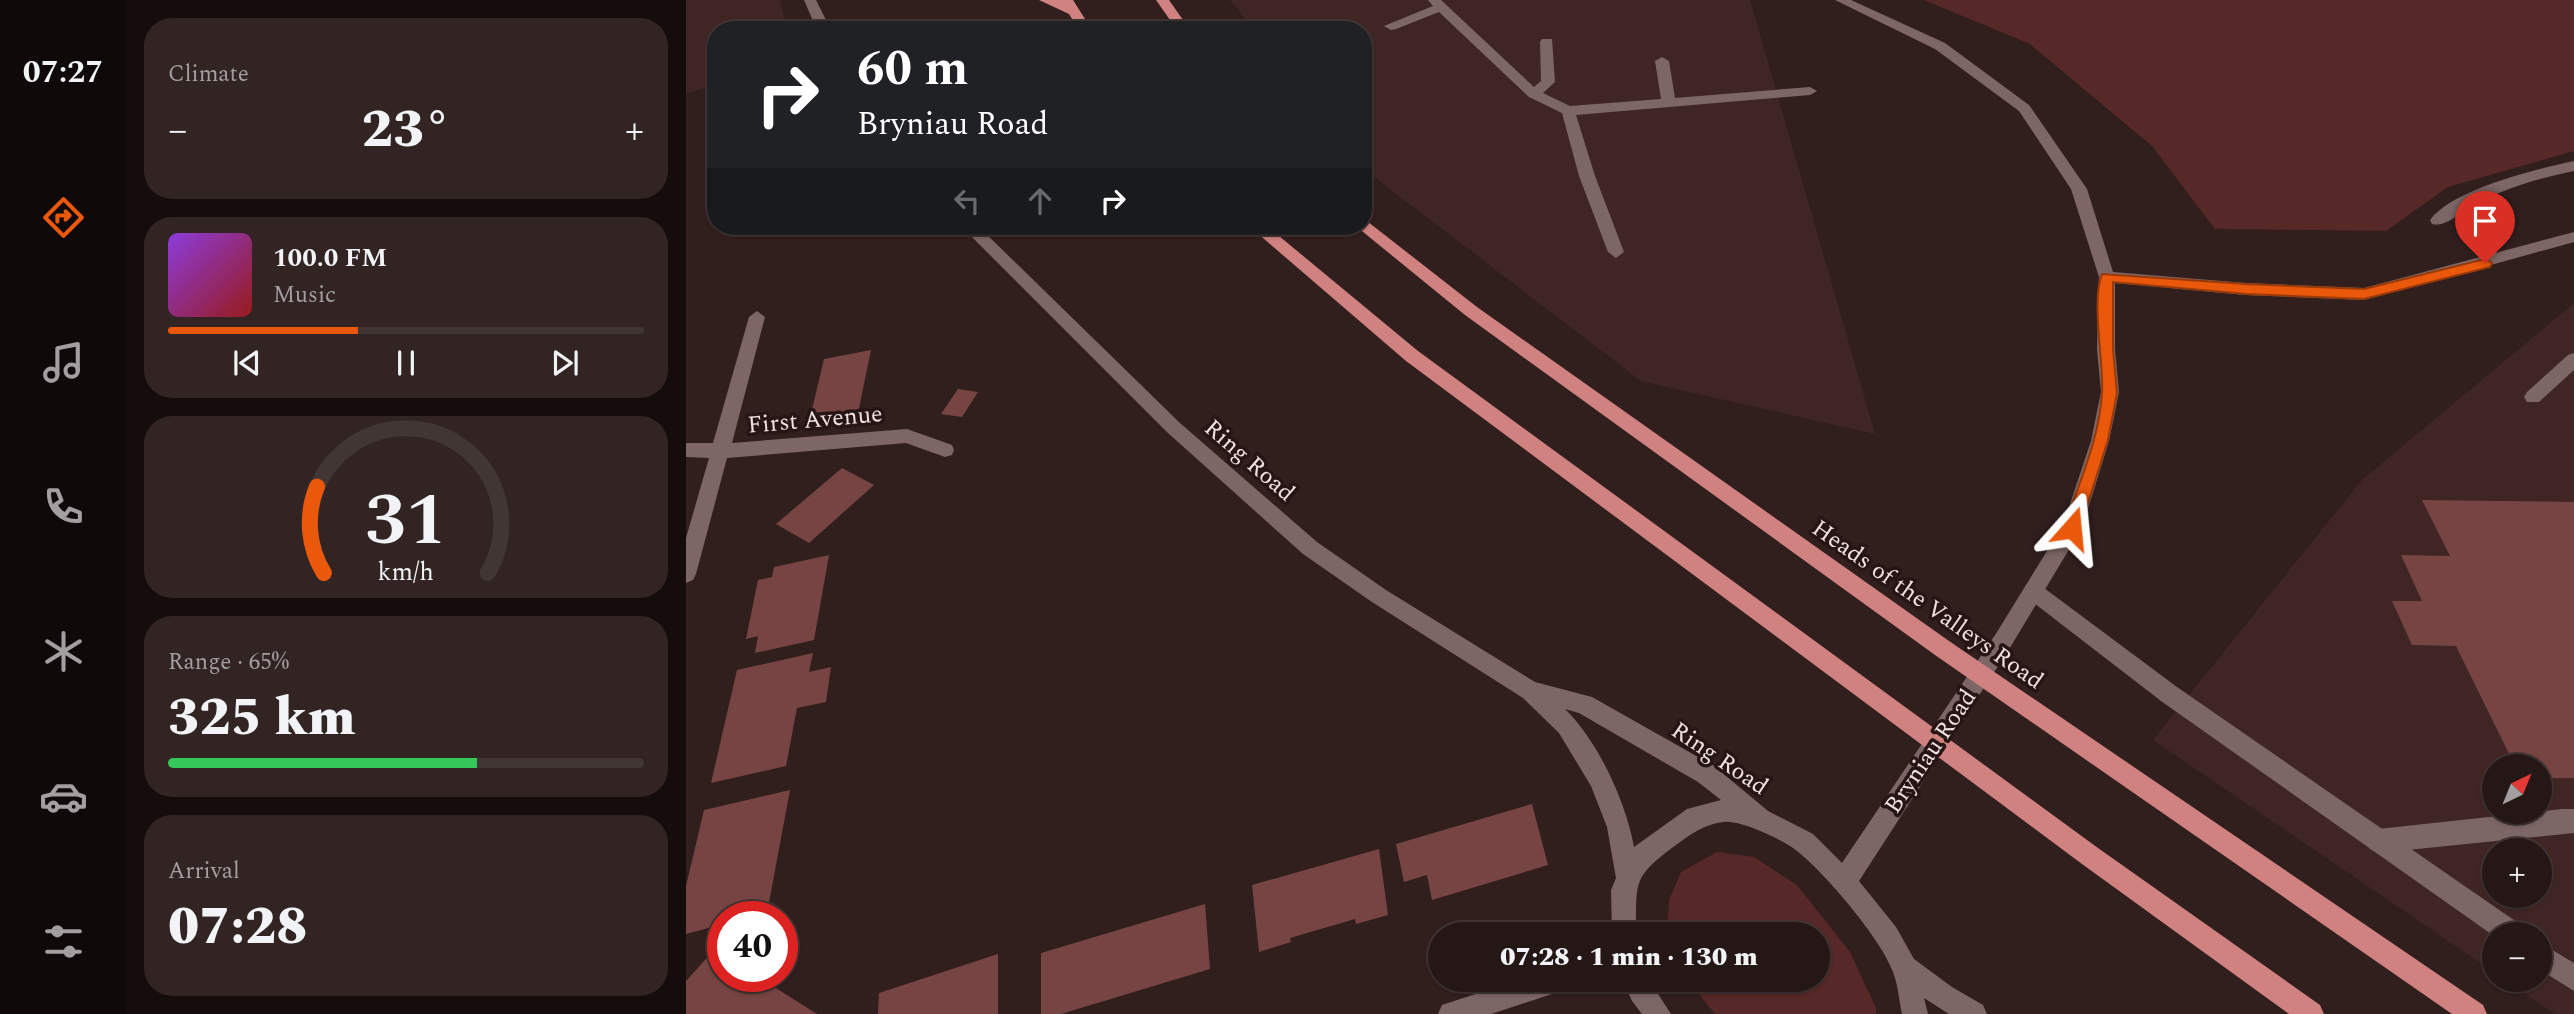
<!DOCTYPE html>
<meta charset="utf-8">
<style>
body{margin:0;font-family:Spectral,serif;background:#312423;color:#f1f3f6;height:100vh;display:flex;flex-direction:column;font-size:26px;white-space:nowrap}
*{box-sizing:border-box;margin:0}
p{font-size:23px;color:#a39fa1}
.icon{flex:none;width:38px;height:38px;fill:none;stroke:currentColor;stroke-width:2;stroke-linecap:round;stroke-linejoin:round}
.map{position:relative;flex:1;overflow:hidden}
.sheet{display:flex;flex-direction:column;gap:18px;padding:18px;background:#140d0c;width:560px}
.sheet>*{flex:none}
.hud{position:absolute;left:21px;top:21px;width:665px;height:214px;border-radius:28px;box-shadow:0 2px 5px #0004,0 0 0 2px #423635;background:#202124;color:#fff;overflow:hidden}
.needle{width:46px;rotate:43deg}
.fabs{position:absolute;left:1796px;top:754px;display:grid;gap:14px}
.fabs a{display:grid;place-items:center;width:70px;height:70px;border-radius:50%;background:#251716;box-shadow:0 2px 5px #0004,0 0 0 2px #423635;font-size:35px}
.speed{position:absolute;left:21px;top:901px;display:flex;gap:14px;font-size:35px;font-weight:700;text-align:center}
.speed>*{display:grid;place-content:center;width:91px;height:91px;border-radius:50%;background:#251716;box-shadow:0 2px 5px #0004,0 0 0 2px #423635;line-height:1}
.speed .limit{border:10px solid #d22;background:#fff;color:#111}
.pin{position:absolute;display:grid;place-items:center;width:60px;height:60px;color:#fff;margin:-72px -30px;border-radius:50% 50% 50% 0;rotate:-45deg;box-shadow:0 0 7px #0007}
.pin .icon{rotate:45deg}
.me{position:absolute;width:77px;margin:-38px;rotate:18deg;stroke-linejoin:round;filter:drop-shadow(0 0 5px #0008)}
.turn{display:flex;align-items:center;gap:24px;height:147px;padding:0 35px;font-size:32px}
.turn .icon{width:91px;height:91px;stroke-width:2.5}
.turn b{display:block;font-size:49px;line-height:60px}
.lanes{display:flex;align-items:center;height:66px;padding:0 35px;background:#0003;justify-content:center;gap:35px;direction:ltr}
.lanes .off{opacity:.35}
.big{font-size:52px;font-weight:800;line-height:1.1}
.sheet .card{flex:1;display:flex;flex-direction:column;justify-content:center;gap:10px;min-width:0;padding:0 24px;border-radius:28px;background:#312423}
.sheet .dial{align-items:center;gap:0}
.dial svg{height:182px;overflow:visible;fill:none;stroke:#423635;stroke-width:7;stroke-linecap:round;text-anchor:middle}
.dial text{fill:#f1f3f6;stroke:none}
.song{display:flex;align-items:center;gap:21px}
.cover{width:84px;height:84px;border-radius:10px;background:linear-gradient(135deg,hsl(270 70% 55%),hsl(0 70% 35%))}
.played{height:7px;border-radius:4px;background:linear-gradient(90deg,#ea580c 40%,#423635 40%)}
.keys{display:flex;justify-content:space-around;direction:ltr}
.heat{display:flex;justify-content:space-between;align-items:center;font-size:38px;direction:ltr}
.charge{height:10px;border-radius:5px;background:linear-gradient(90deg,#34c759 65%,#423635 0)}
.trip{position:absolute;left:742px;top:922px;width:402px;height:70px;border-radius:35px;background:#251716;box-shadow:0 2px 5px #0004,0 0 0 2px #423635;font-weight:800;line-height:70px;text-align:center}
main{display:flex;flex:1;min-height:0}
.menu{display:flex;flex-direction:column;width:126px;justify-content:space-around;align-items:center;background:#0f0909;color:#a39fa1}
.menu .icon{width:49px;height:49px}
.menu .active{color:#ea580c}
.menu b{font-size:32px;color:#f1f3f6}
.map>svg:first-child{display:block}
.built{fill:#3f2625;fill-rule:evenodd}
.green{fill:#562827}
.building{fill:#764443}
.lines{fill:none;stroke-linecap:round;stroke-linejoin:round}
.service{fill:#7d6766;fill-rule:evenodd}
.minor{fill:#7d6766;fill-rule:evenodd}
.tertiary{fill:#7d6766;fill-rule:evenodd}
.trunk{fill:#d08280;fill-rule:evenodd}
.route{fill:#ea580c;stroke:#983908;stroke-width:2}
.labels{text-anchor:middle;stroke-width:7;stroke-linejoin:round;paint-order:stroke}
.street-label{font-size:24px;fill:#eee1e0;stroke:#271515}
</style>
<main>
<nav class="menu">
<b>07:27</b>
<svg class="icon active" aria-label="directions" viewBox="0 0 24 24"><path d="M12 3l9 9-9 9-9-9zM9 14v-3h6M13 9l2 2-2 2"/></svg>
<svg class="icon" aria-label="music" viewBox="0 0 24 24"><path d="M9 18V5l10-2v13"/><circle cx="6" cy="18" r="3"/><circle cx="16" cy="16" r="3"/></svg>
<svg class="icon" aria-label="phone" viewBox="0 0 24 24"><path d="M5 4h4l2 5-3 2q2 4 5 5l2-3 5 2v4C11 20 4 13 5 4z"/></svg>
<svg class="icon" aria-label="climate" viewBox="0 0 24 24"><path d="M12 3v18M4 7l16 10M4 17L20 7"/></svg>
<svg class="icon" aria-label="car" viewBox="0 0 24 24"><path d="M5 17H2v-5l4-1 3-4h7l3 4 3 1v5h-3M9 17h6M6 11h13"/><circle cx="7" cy="17" r="2"/><circle cx="17" cy="17" r="2"/></svg>
<svg class="icon" aria-label="filters" viewBox="0 0 24 24"><path d="M4 7h16M4 17h16"/><circle cx="9" cy="7" r="2"/><circle cx="15" cy="17" r="2"/></svg>
</nav>
<section class="sheet">
<div class="card"><p>Climate</p>
<div class="heat"><a>−</a><b class="big">23°</b><a>+</a></div>
</div>
<div class="card">
<div class="song"><i class="cover"></i><div><b>100.0 FM</b><p>Music</p></div></div>
<div class="played"></div>
<div class="keys"><svg class="icon" aria-label="previous" viewBox="0 0 24 24"><path d="M18 5L8 12l10 7zM5 5v14"/></svg><svg class="icon" aria-label="pause" viewBox="0 0 24 24"><path d="M8 5v14M16 5v14"/></svg><svg class="icon" aria-label="next" viewBox="0 0 24 24"><path d="M6 5l10 7-10 7zM19 5v14"/></svg></div>
</div>
<div class="card dial"><svg viewBox="0 0 100 80">
<path d="M14 69A42 42 0 1 1 86 69"/>
<path d="M14 69A42 42 0 0 1 11 31" stroke="#ea580c"/>
<text x="50" y="56" font-size="32" font-weight="700">31</text>
<text x="50" y="72" font-size="11">km/h</text>
</svg></div>
<div class="card"><p>Range · 65%</p><b class="big">325 km</b><div class="charge"></div></div>
<div class="card"><p>Arrival</p><b class="big">07:28</b></div>
</section>
<div class="map">
<svg width="1888" height="1014" viewBox="0 0 1888 1014">
<rect width="100%" height="100%" fill="#311f1e"/>
<g class="built">
<path d="M0,0H94L101,30H30V84L0,94Z"/>
<path d="M544,0H1064L1189,434L955,381L687,176L677,165V30H568Z"/>
<path d="M1888,303V1014H1869L1819,980H1853V934H1808V972L1467,740L1676,480ZM1808,766H1853V812H1808ZM1808,850H1853V896H1808Z"/>
</g>
<g class="green">
<path d="M1238,0H1888V151L1762,187L1700,231L1529,229L1466,146L1344,44Z"/>
<path d="M1031,852L1068,857L1111,885L1164,952L1190,1008V1014H1029L1002,980H1132V934H981L983,900L995,872Z"/>
</g>
<g class="building">
<path d="M185,350L172,413L123,422L138,359Z"/>
<path d="M272,389L292,392L276,417L255,414Z"/>
<path d="M156,468L188,485L123,543L90,524Z"/>
<path d="M1736,500L1888,502V778H1853V766H1829L1770,646L1726,645L1706,601H1736L1715,555L1764,556Z"/>
<path d="M143,555L128,640L69,653L72,636L60,639L72,580L86,577L88,567Z"/>
<path d="M127,653L123,672L145,667L140,702L111,708L100,766L25,783L51,670Z"/>
<path d="M104,790L81,913L66,917H37V924L0,934V886L18,810Z"/>
<path d="M846,804L862,865L746,900L741,875L718,882L710,844Z"/>
<path d="M693,849L702,915L670,924L669,919L604,938L605,942L573,952L566,885Z"/>
<path d="M519,904L524,969L375,1014H355V953Z"/>
<path d="M28,950L37,955V976H71L131,1014H0V981Z"/>
<path d="M312,954V1014H192L193,993Z"/>
</g>
<g class="lines">
<g class="service">
<path d="M742,0H755L848,87L855,81L854,42L856,39H866L869,82L857,93L884,106L975,99L969,61L976,57L983,61L989,98L1124,87L1131,91L1124,95L890,115L909,176L938,252L930,258L922,252L893,176L876,113L843,97L753,12L710,29L705,30L698,26L747,6Z"/>
<path d="M1888,161V171C1854,178 1821,187 1790,204C1777,210 1760,228 1746,224L1744,220C1767,189 1851,169 1888,161Z"/>
<path d="M1888,353V370L1853,402H1841L1838,397L1841,392L1882,355Z"/>
<path d="M1876,809H1888V833L1692,853L1684,849L1680,841L1684,833L1692,829Z"/>
</g>
<g class="minor">
<path d="M71,311L79,317L46,443L221,429L266,445L268,450L266,455L259,457L220,443L41,458L10,574L7,580L0,583V538L23,458L0,457V443H27L63,317Z"/>
<path d="M1347,582L1354,585L1491,687L1835,925L1838,934L1808,936L1475,701L1340,597L1337,591L1340,585Z"/>
<path d="M1853,942L1888,963V991L1853,969Z"/>
</g>
<g class="tertiary">
<path d="M118,0H130L145,30H131Z"/>
<path d="M1149,0H1165L1259,43L1343,105L1401,189L1427,272L1560,283L1678,288L1888,232V242L1678,300L1560,295L1429,283V349L1433,392L1423,441L1396,528L1325,646L1173,881L1210,927L1228,959L1266,987L1297,1005L1301,1014H1263L1238,998L1242,1014H1216C1213,1000 1212,985 1207,972C1196,940 1139,873 1111,851C1097,840 1055,820 1038,822C1018,824 1005,834 990,845C945,878 951,882 950,934H926L925,890L930,878L921,827L905,786L873,733L837,698L686,602L617,554L482,433L275,226H292L494,423L631,542L700,590L849,682L906,697L1028,766L1082,811L1127,834L1156,863L1311,632L1377,525L1405,441L1415,392L1411,349L1413,277L1385,189L1333,111L1249,49ZM879,709L893,713L1012,782L1035,800L1001,809L948,847C940,802 912,741 879,709Z"/>
<path d="M832,980H885L881,989L805,1014H752L756,1005Z"/>
<path d="M937,980H963L985,1014H956L946,1001Z"/>
</g>
<g class="trunk">
<path d="M353,0H387L406,30H393L383,14Z"/>
<path d="M470,0H483L504,30H491Z"/>
<path d="M677,218L791,307L1263,641L1797,1005L1801,1014H1766L1249,655L779,315L671,227L677,226Z"/>
<path d="M563,226H581L732,351L1412,848L1634,1005L1638,1014H1603L1396,864L720,361Z"/>
</g>
</g>
<path class="route" d="M1799,259L1806,263L1804,267L1678,299L1560,294L1427,282V349L1431,393L1422,440L1394,528L1392,533H1381L1378,528C1392,485 1414,438 1416,392C1418,363 1405,300 1416,274L1560,284L1678,289Z"/>
<g class="labels">
<g class="street-label">
<text transform="translate(129 419) rotate(-5)" y="8">First Avenue</text>
<text transform="translate(564 460) rotate(41)" y="8">Ring Road</text>
<text transform="translate(1242 604) rotate(35)" y="8">Heads of the Valleys Road</text>
<text transform="translate(1244 751) rotate(-56)" y="8">Bryniau Road</text>
<text transform="translate(1034 758) rotate(34)" y="8">Ring Road</text>
</g>
</g>
</svg>
<div class="fabs">
<a><svg class="needle" viewBox="-14 -14 28 28"><path d="M0-13l5 13h-10z" fill="#e53935"/><path d="M0 13l5-13h-10z" fill="#a39fa1"/></svg></a>
<a>+</a>
<a>−</a>
</div>
<div class="speed"><div class="limit">40</div></div>
<div class="pin" style="left:1799px;top:263px;background:#d93025"><svg class="icon" aria-label="arrive" viewBox="0 0 24 24"><path d="M6 21V4h12l-3 4 3 4H6"/></svg></div>
<svg class="me" style="left:1386px;top:528px" viewBox="-20 -20 40 40"><path d="M0-17L14 15 0 8-14 15z" fill="#ea580c" stroke="#fff" stroke-width="4"/></svg>
<div class="trip">07:28 · 1 min · 130 m</div>
<div class="hud">
<div class="turn"><svg class="icon" aria-label="right" viewBox="0 0 24 24"><path d="M7 20v-9h11M14 6l5 5-5 5"/></svg><div><b>60 m</b>Bryniau Road</div></div>
<div class="lanes"><svg class="icon off" aria-label="left" viewBox="0 0 24 24"><path d="M17 20v-9H6M10 6l-5 5 5 5"/></svg><svg class="icon off" aria-label="ahead" viewBox="0 0 24 24"><path d="M12 20V5M6 11l6-6 6 6"/></svg><svg class="icon" aria-label="right" viewBox="0 0 24 24"><path d="M7 20v-9h11M14 6l5 5-5 5"/></svg></div>
</div>
</div>
</main>
